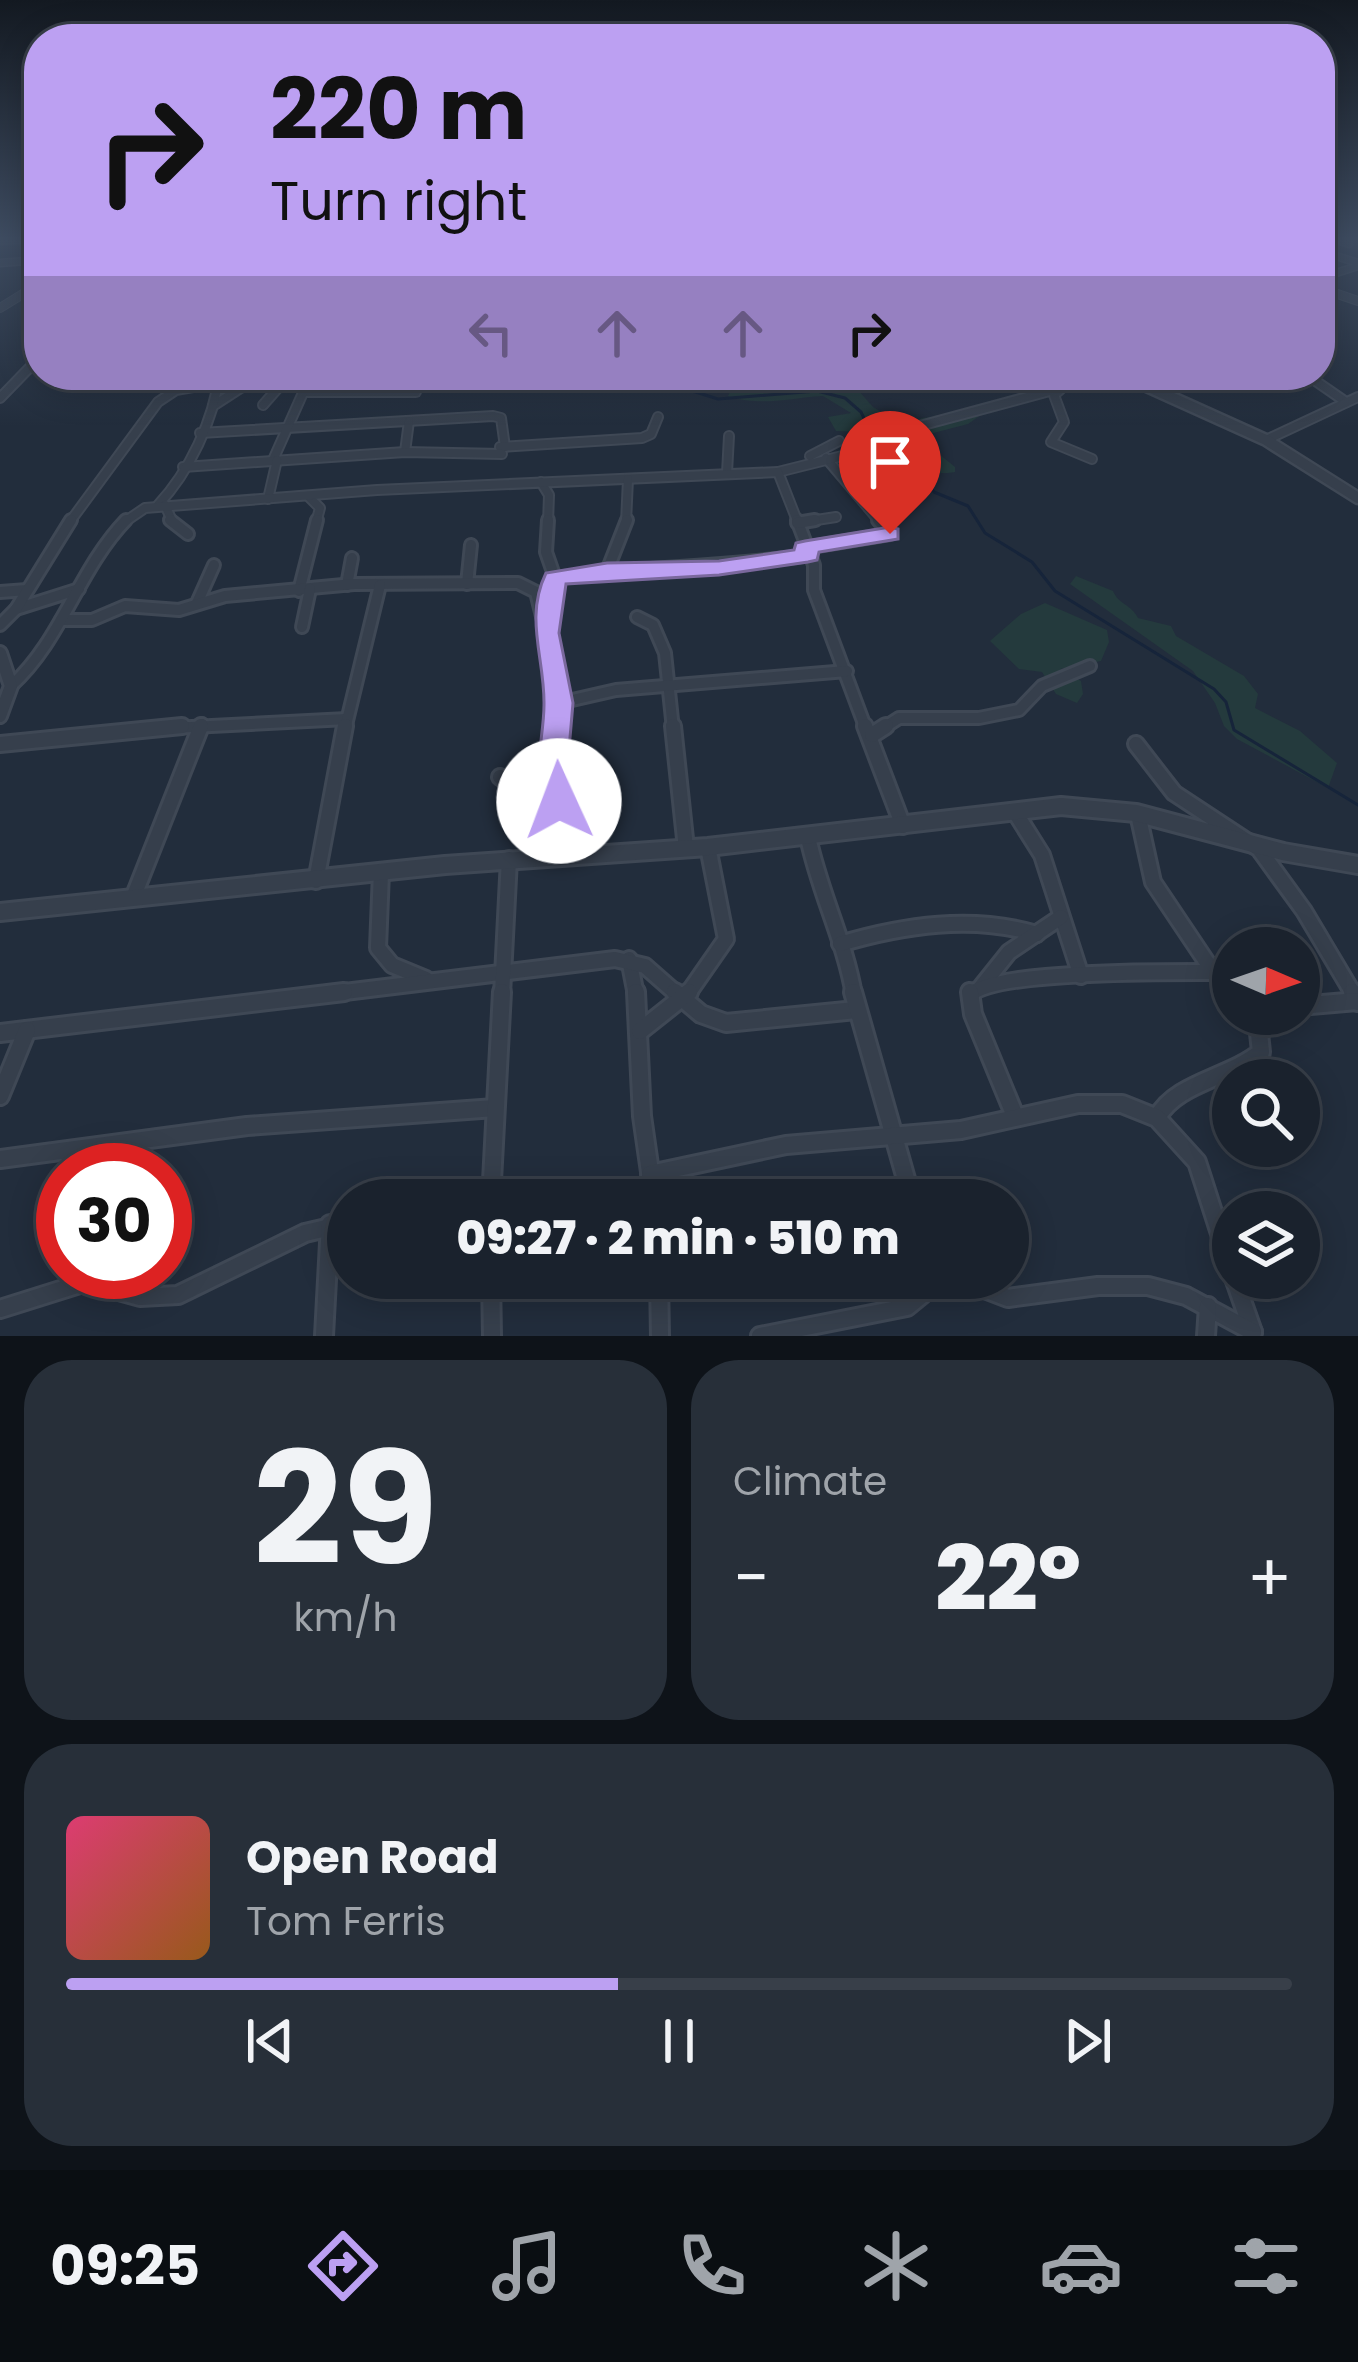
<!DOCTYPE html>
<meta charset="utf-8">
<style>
body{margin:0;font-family:Poppins,sans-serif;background:#272f39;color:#f1f3f6;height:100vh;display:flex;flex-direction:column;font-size:45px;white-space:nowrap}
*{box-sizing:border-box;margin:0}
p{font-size:39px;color:#9fa4aa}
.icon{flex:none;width:66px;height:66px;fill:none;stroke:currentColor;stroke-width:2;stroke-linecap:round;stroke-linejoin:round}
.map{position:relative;height:1336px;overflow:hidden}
.panel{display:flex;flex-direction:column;gap:24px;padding:24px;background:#0e1319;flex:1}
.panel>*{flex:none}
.guide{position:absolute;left:24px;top:24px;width:1311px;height:366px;border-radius:48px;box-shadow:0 6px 30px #0003,0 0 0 3px #383f49;background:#bca0f2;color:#111;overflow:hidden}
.needle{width:78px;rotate:92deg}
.buttons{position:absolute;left:1212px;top:927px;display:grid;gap:24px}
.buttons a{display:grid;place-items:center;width:108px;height:108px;border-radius:50%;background:#1a222d;box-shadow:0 6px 30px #0003,0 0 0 3px #383f49;font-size:60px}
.speed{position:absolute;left:36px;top:1143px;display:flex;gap:24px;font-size:60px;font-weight:700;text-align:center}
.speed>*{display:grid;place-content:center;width:156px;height:156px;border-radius:50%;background:#1a222d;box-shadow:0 6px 30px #0003,0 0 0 3px #383f49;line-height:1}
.speed .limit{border:18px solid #d22;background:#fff;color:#111}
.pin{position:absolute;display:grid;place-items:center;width:102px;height:102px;color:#fff;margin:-123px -51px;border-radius:50% 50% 50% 0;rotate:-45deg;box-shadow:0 0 12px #0007}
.pin .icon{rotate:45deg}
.me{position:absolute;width:132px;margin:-66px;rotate:358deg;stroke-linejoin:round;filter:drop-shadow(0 0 9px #0008)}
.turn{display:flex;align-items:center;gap:42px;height:252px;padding:0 48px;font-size:54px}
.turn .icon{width:156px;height:156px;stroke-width:2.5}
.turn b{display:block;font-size:84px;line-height:102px}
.lanes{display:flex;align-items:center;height:114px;padding:0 48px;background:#0003;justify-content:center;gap:60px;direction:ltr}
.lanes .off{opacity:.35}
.big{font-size:90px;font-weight:800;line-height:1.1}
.panel .tile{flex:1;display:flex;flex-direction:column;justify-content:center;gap:18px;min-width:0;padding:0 42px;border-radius:48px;background:#272f39}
.panel .dial{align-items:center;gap:0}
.dial b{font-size:156px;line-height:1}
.song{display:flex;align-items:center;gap:36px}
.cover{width:144px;height:144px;border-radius:18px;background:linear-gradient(135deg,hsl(340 70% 55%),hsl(30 70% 35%))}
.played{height:12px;border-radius:6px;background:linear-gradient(90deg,#bca0f2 45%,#383f49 45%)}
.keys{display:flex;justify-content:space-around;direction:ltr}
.heat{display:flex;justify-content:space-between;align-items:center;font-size:66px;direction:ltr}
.panel .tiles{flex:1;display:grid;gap:24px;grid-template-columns:1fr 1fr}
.tile:last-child{grid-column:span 2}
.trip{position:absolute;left:327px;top:1179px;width:702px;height:120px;border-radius:60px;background:#1a222d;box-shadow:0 6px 30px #0003,0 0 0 3px #383f49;font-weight:800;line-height:120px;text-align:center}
.dock{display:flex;height:192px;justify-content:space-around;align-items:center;background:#0a0e12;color:#9fa4aa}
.dock .icon{width:84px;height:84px}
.dock .selected{color:#bca0f2}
.dock b{font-size:54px;color:#f1f3f6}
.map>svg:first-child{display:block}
.green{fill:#243a3d}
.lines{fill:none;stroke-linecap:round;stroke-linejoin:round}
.stream{stroke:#16243a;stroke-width:3}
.minor-far4-casing{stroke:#3f4855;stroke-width:9}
.minor-far3-casing{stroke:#3f4855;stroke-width:12}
.minor-far2-casing{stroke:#3f4855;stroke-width:16}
.minor-far1-casing{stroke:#3f4855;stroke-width:20}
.minor-casing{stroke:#3f4855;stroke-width:22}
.tertiary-far3-casing{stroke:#3f4855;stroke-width:10}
.tertiary-far2-casing{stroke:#3f4855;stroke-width:15}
.tertiary-far1-casing{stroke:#3f4855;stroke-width:18}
.tertiary-casing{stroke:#3f4855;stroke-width:22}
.minor-far4{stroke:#363f4c;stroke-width:6}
.minor-far3{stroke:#363f4c;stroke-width:8}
.minor-far2{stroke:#363f4c;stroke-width:10}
.minor-far1{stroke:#363f4c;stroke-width:14}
.minor{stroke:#363f4c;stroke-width:16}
.tertiary-far3{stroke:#363f4c;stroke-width:8}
.tertiary-far2{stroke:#363f4c;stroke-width:10}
.tertiary-far1{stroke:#363f4c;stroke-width:12}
.tertiary{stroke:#363f4c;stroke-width:16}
.route{fill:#bca0f2;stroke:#7a689d;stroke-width:3}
</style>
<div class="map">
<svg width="1358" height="1336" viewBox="0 0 1358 1336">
<rect width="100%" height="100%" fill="#222d3c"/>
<g class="green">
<path d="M752,375L858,390L873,407L906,426L922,418L985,412L968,424L918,437L955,467V472C929,477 925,463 908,450L886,448L882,456L873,455L861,432L836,431L828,417L851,413L823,396C789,398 761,407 728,396L731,390L762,384Z"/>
<path d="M1076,576L1113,591C1118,604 1132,605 1138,618L1171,626L1176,636L1244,676L1258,694L1255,708L1300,731L1337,763L1328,788L1237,739L1224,726L1215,703L1193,671L1070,584Z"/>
<path d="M1045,603L1107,630L1109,642L1101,661L1060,669L1081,681L1083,694L1077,703L1056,694L1042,672L1019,669L990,641L1021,614Z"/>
</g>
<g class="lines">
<path class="stream" d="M597,375L610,382L657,380L718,399L817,391L845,398L861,412L869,429L912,461L934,492L968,506L985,533L1032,562L1055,591L1214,689L1226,702L1234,730L1358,805"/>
<g class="minor-far4-casing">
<g id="minor-far4">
<path d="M1335,239L1349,244"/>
<path d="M0,241L30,239"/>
<path d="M1320,251L1358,263"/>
<path d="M0,263L39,260"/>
<path d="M1320,278L1358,266"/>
<path d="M33,364L39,358"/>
</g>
</g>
<g class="minor-far3-casing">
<g id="minor-far3">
<path d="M1307,375L1346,402"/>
<path d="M240,381L290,380L306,389"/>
<path d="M1060,390L1054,395L1064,422L1051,442L1092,459"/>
<path d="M305,392H416"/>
<path d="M0,398L36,361"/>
<path d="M263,405L285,380"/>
<path d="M213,406L253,380"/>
<path d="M916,427L1109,375"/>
<path d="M200,433L493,416L501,418L505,447"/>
<path d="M1266,440L1358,397"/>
<path d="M500,447L642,438L651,434L658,417"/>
<path d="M405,452L409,421"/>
<path d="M810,456L839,441"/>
<path d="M826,458L881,523"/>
<path d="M273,460L306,386L316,375"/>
<path d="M183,467L405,452L502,454"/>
<path d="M778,472L866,450"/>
<path d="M727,473L729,436"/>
<path d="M541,482L549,495L548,523"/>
<path d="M309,497L320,508L316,523"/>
<path d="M268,499L277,460"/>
<path d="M158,505C189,472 214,420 219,375"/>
<path d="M165,505L173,523"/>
<path d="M69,523L158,402L176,390L216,383"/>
<path d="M123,523L145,508L377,490L778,472L798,523"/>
<path d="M626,523L628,479"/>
<path d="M797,523L836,517"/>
</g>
</g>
<g class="minor-far2-casing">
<g id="minor-far2">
<path d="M170,520L188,534"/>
<path d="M548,520L546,552L555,578L546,633L559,703L556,729"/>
<path d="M797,520L814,565V590L866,729"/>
<path d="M797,523L815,520"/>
<path d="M805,548L890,534L878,520"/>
<path d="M607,571L627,520"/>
<path d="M555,578C640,567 724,567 809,555"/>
<path d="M467,584L471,545"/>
<path d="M347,585L352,558"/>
<path d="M299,591L317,520"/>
<path d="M0,592L27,590"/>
<path d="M197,603L214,565"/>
<path d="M16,609L79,589"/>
<path d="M637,617L653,625L665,653L673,729"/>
<path d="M61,620H92L125,606L179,610L225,596L354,584L518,583L536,592L546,633"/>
<path d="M0,625L16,609L71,520"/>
<path d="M302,627L310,589"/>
<path d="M11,686C62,640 78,570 126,520"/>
<path d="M559,703L616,690L847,671"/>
<path d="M152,729L347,719"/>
<path d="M200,729L202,724"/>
<path d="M345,729L380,585"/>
<path d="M882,729L899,718H979L1019,710L1042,686L1090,666"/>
</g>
</g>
<g class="minor-far1-casing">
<g id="minor-far1">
<path d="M557,726L553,761L559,856"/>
<path d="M673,726L686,848"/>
<path d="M865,726L903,826"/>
<path d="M872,735L886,726"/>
<path d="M0,744L182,726"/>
<path d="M1136,744L1174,793L1259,849L1304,911L1354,995"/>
<path d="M500,777L536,798L559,830"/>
<path d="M1015,812L1042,855L1081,976"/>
<path d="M1138,814L1153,882L1212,970"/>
<path d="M808,837C819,891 845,941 854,995"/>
<path d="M381,872L378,948L392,965L426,979"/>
<path d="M316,881L345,726"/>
<path d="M133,898L201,726"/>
<path d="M840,944C904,925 972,915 1037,934"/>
<path d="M629,959L636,995"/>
<path d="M981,987L1009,952L1061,917"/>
<path d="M320,995L615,959L645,966L678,995"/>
<path d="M502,995L509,859"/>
<path d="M687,995L726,939L708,847"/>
<path d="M970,995C994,969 1188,972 1233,972"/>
</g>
</g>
<g class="minor-casing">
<g id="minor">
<path d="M636,992L642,1116L654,1200"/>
<path d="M675,992L701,1014L726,1023L856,1010"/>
<path d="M853,992L912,1200"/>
<path d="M970,992L973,1014L1015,1116"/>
<path d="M1352,992L1358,1002"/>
<path d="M1299,1006L1358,1001"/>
<path d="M640,1031L689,992"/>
<path d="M0,1033L344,992"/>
<path d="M0,1096L27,1030"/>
<path d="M1157,1118C1175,1083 1230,1078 1261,1052L1257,1014"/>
<path d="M0,1159L247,1126L495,1108"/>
<path d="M650,1174L786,1145L961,1130L1078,1104H1122L1157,1118L1197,1162L1233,1274"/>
<path d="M491,1200L502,992"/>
<path d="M491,1278L492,1336"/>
<path d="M659,1278L660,1336"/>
<path d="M1234,1278L1253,1332"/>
<path d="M0,1309L86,1282L140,1297L178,1295L305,1233L348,1223"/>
<path d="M324,1336L330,1224"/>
<path d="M760,1336L907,1307L940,1280L956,1278L1008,1298L1098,1286H1148L1186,1296L1253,1332"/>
<path d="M1206,1336L1208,1306"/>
</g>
</g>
<g class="tertiary-far3-casing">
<g id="tertiary-far3">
<path d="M1320,288L1358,301"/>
<path d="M0,308L39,284"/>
</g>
</g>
<g class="tertiary-far2-casing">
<path id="tertiary-far2" d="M1122,375L1266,440L1358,498"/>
</g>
<g class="tertiary-far1-casing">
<path id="tertiary-far1" d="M0,653L11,686L0,716"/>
</g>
<g class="tertiary-casing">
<path id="tertiary" d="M0,912L445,865L708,847L1061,806L1136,813L1283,852L1358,865"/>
</g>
<use href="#minor-far4" class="minor-far4"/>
<use href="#minor-far3" class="minor-far3"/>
<use href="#minor-far2" class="minor-far2"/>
<use href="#minor-far1" class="minor-far1"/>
<use href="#minor" class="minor"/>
<use href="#tertiary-far3" class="tertiary-far3"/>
<use href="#tertiary-far2" class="tertiary-far2"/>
<use href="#tertiary-far1" class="tertiary-far1"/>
<use href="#tertiary" class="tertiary"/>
</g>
<linearGradient id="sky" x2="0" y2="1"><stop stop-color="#131921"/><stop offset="0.56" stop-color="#3e4c61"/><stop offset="1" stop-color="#3e4c61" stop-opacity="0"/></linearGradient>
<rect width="1358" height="426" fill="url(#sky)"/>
<path class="route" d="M890,527L898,529V539L819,552L817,560L808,562L719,575L566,584L559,633L573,703L568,761L574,801L570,810L559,813L547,810C530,776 544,740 544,705C545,659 524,618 546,573L607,563L719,561L794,550L796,543L805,541Z"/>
</svg>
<div class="buttons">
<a><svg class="needle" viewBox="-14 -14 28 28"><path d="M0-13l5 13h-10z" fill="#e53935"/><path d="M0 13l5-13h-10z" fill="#9fa4aa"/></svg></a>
<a><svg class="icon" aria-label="search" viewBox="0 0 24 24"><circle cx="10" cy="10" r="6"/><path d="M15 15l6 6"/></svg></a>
<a><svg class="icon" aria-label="layers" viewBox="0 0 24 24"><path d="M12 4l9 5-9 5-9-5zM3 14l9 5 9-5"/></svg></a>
</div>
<div class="speed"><div class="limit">30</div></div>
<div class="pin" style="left:890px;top:534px;background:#d93025"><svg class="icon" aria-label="arrive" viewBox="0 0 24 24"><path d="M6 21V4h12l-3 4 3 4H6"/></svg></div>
<svg class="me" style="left:559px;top:801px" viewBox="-20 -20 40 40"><circle r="19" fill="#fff"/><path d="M0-13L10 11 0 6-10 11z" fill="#bca0f2"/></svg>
<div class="trip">09:27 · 2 min · 510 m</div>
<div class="guide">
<div class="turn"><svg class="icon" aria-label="right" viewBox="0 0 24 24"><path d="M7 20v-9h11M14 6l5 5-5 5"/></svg><div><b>220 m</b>Turn right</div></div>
<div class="lanes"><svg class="icon off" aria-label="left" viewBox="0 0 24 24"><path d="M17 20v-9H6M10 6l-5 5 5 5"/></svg><svg class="icon off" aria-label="ahead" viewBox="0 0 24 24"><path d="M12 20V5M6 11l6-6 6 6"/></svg><svg class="icon off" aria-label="ahead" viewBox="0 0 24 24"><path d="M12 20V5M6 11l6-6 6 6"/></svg><svg class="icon" aria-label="right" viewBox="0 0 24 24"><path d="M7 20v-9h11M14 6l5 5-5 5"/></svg></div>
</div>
</div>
<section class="panel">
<div class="tiles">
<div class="tile dial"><b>29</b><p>km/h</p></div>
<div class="tile"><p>Climate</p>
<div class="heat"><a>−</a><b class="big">22°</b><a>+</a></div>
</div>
<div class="tile">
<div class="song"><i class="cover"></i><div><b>Open Road</b><p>Tom Ferris</p></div></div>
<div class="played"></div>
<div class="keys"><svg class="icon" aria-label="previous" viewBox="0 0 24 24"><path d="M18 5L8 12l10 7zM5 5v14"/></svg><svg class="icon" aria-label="pause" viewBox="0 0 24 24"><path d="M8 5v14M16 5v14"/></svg><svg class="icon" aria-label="next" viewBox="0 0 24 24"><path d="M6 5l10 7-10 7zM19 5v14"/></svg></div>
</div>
</div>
</section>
<nav class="dock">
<b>09:25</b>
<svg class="icon selected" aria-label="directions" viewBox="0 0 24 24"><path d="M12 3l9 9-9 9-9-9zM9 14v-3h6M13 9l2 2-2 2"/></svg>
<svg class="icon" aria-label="music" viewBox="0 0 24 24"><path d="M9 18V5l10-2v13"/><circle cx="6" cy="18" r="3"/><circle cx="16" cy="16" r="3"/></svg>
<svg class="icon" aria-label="phone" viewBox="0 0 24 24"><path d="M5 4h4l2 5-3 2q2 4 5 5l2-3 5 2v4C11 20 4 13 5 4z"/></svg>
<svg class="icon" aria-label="climate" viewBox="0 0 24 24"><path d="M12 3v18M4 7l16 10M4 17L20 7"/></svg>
<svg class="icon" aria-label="car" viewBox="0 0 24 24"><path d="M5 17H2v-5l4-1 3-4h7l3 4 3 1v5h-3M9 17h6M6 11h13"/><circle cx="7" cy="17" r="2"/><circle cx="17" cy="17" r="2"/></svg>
<svg class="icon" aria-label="filters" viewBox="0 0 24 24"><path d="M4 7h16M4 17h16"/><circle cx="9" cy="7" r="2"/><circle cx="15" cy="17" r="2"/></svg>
</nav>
